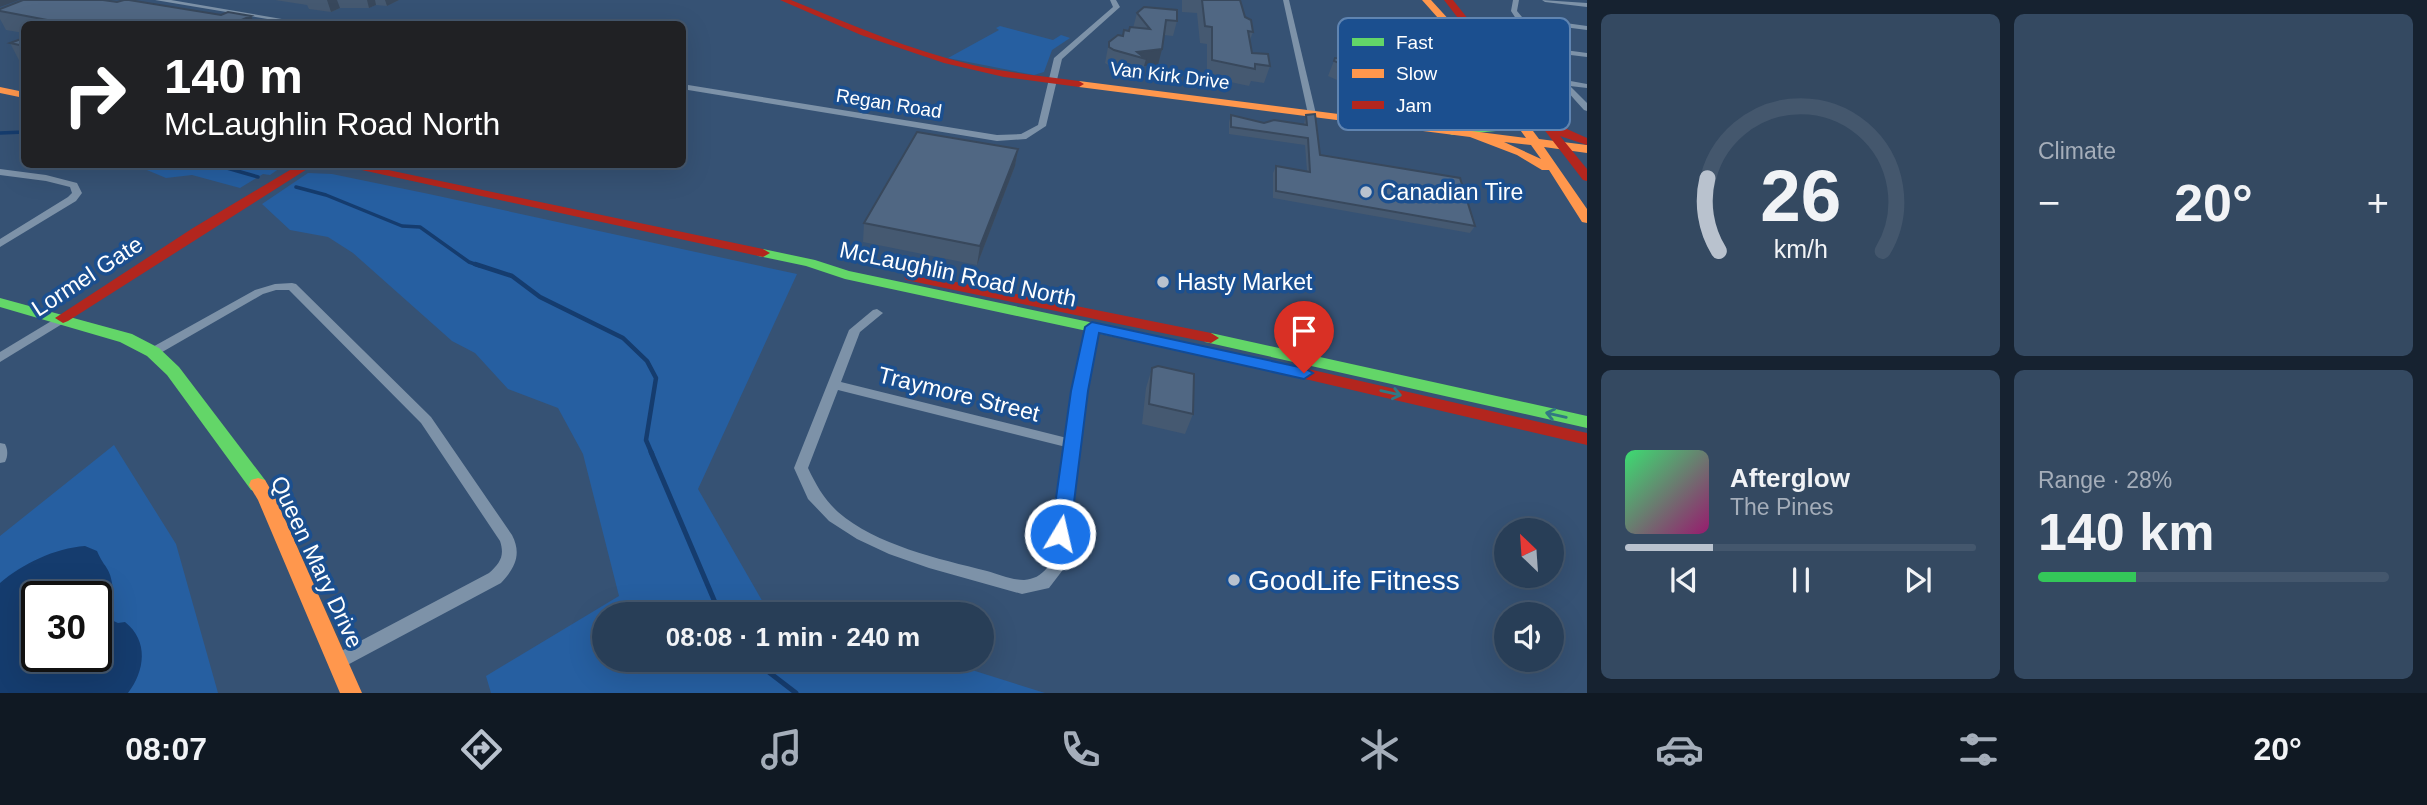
<!DOCTYPE html>
<meta charset="utf-8">
<style>
body{margin:0;font-family:Helvetica,sans-serif;background:#344961;color:#f1f3f6;height:100vh;display:flex;flex-direction:column;font-size:26px;white-space:nowrap}
*{box-sizing:border-box;margin:0}
p{font-size:23px;color:#a5aeba}
.icon{flex:none;width:38px;height:38px;fill:none;stroke:currentColor;stroke-width:2;stroke-linecap:round;stroke-linejoin:round}
.map{position:relative;flex:1;overflow:hidden}
.sheet{display:flex;flex-direction:column;gap:14px;padding:14px;background:#162230;width:840px}
.sheet>*{flex:none}
.top-card{position:absolute;left:21px;top:21px;width:665px;height:147px;border-radius:10px;box-shadow:0 7px 28px #0002,0 0 0 2px #44576d;background:#202124;color:#fff;overflow:hidden}
.needle{width:46px;rotate:335deg}
.fabs{position:absolute;left:1494px;top:518px;display:grid;gap:14px}
.fabs a{display:grid;place-items:center;width:70px;height:70px;border-radius:50%;background:#283e57;box-shadow:0 7px 28px #0002,0 0 0 2px #44576d;font-size:35px}
.speed{position:absolute;left:21px;top:581px;display:flex;gap:14px;font-size:35px;font-weight:700;text-align:center}
.speed>*{display:grid;place-content:center;width:91px;height:91px;border-radius:50%;background:#283e57;box-shadow:0 7px 28px #0002,0 0 0 2px #44576d;line-height:1}
.speed .limit{border:4px solid #111;border-radius:10px;background:#fff;color:#111}
.pin{position:absolute;display:grid;place-items:center;width:60px;height:60px;color:#fff;margin:-72px -30px;border-radius:50% 50% 50% 0;rotate:-45deg;box-shadow:0 0 7px #0007}
.pin .icon{rotate:45deg}
.me{position:absolute;width:77px;margin:-38px;rotate:9deg;stroke-linejoin:round;filter:drop-shadow(0 0 5px #0008)}
.turn{display:flex;align-items:center;gap:24px;height:147px;padding:0 28px;font-size:32px}
.turn .icon{width:91px;height:91px;stroke-width:2.5}
.turn b{display:block;font-size:49px;line-height:60px}
.big{font-size:52px;font-weight:600;line-height:1.1}
.sheet .card{flex:1;display:flex;flex-direction:column;justify-content:center;gap:10px;min-width:0;padding:0 24px;border-radius:10px;background:#344961}
.sheet .dial{align-items:center;gap:0}
.dial svg{height:182px;overflow:visible;fill:none;stroke:#44576d;stroke-width:7;stroke-linecap:round;text-anchor:middle}
.dial text{fill:#f1f3f6;stroke:none}
.song{display:flex;align-items:center;gap:21px}
.cover{width:84px;height:84px;border-radius:10px;background:linear-gradient(135deg,hsl(140 70% 55%),hsl(320 70% 35%))}
.played{height:7px;border-radius:4px;background:linear-gradient(90deg,#b9c2ce 25%,#44576d 25%)}
.keys{display:flex;justify-content:space-around;direction:ltr}
.heat{display:flex;justify-content:space-between;align-items:center;font-size:38px;direction:ltr}
.charge{height:10px;border-radius:5px;background:linear-gradient(90deg,#34c759 28%,#44576d 0)}
.sheet .tiles{flex:1;display:grid;gap:14px;grid-template-columns:repeat(2,1fr)}
.trip{position:absolute;left:592px;top:602px;width:402px;height:70px;border-radius:35px;background:#283e57;box-shadow:0 7px 28px #0002,0 0 0 2px #44576d;font-weight:600;line-height:70px;text-align:center}
.tab-bar{display:flex;height:112px;justify-content:space-around;align-items:center;background:#101923;color:#a5aeba}
.tab-bar .icon{width:49px;height:49px}
.tab-bar .active{color:#b9c2ce}
.tab-bar b{font-size:32px;color:#f1f3f6}
main{display:flex;flex:1;min-height:0}
.map>svg:first-child{display:block}
.green{fill:#265fa1;fill-rule:evenodd}
.water{fill:#153c6e;fill-rule:evenodd}
.lines{fill:none;stroke-linecap:round;stroke-linejoin:round}
.stream-far2{stroke:#153c6e;stroke-width:3.5}
.stream-far1{stroke:#153c6e;stroke-width:4.5}
.stream{stroke:#153c6e;stroke-width:5}
.street{fill:#7d92a8;fill-rule:evenodd}
.fast{fill:#63d668;fill-rule:evenodd}
.slow{fill:#ff974d;fill-rule:evenodd}
.jam{fill:#b3261e;fill-rule:evenodd}
.wall{fill:#455971}
.shaded-wall{fill:#38485c}
.building{fill:#506783;stroke:#38485c;stroke-width:2}
.oneway{stroke:#317883}
.route{fill:#1a73e8;stroke:#114b97;stroke-width:2}
.poi-dot{fill:#b9c2ce;stroke:#1b4f8f;stroke-width:2.5}
.labels{text-anchor:middle;stroke-width:7;stroke-linejoin:round;paint-order:stroke}
.far-street-label{font-size:19px;fill:#fff;stroke:#1b4f8f}
.poi-label{font-size:23px;fill:#fff;stroke:#1b4f8f;text-anchor:start}
.street-label{font-size:23px;fill:#fff;stroke:#1b4f8f}
.near-poi-label{font-size:28px;fill:#fff;stroke:#1b4f8f;text-anchor:start}
.key{fill:#1b4f8f;stroke:#5f84b1;stroke-width:2}
.key-label{font-size:19px;fill:#fff}
</style>
<main>
<div class="map">
<svg width="1587" height="693" viewBox="0 0 1587 693">
<rect width="100%" height="100%" fill="#365274"/>
<g class="green">
<path d="M1000,26L1053,40L1061,35L1070,38L1052,50L1044,72L1034,75L948,58L999,30L996,28Z"/>
<path d="M280,165V168L270,175L263,174L240,188L192,175L166,178L135,165Z"/>
<path d="M308,173L332,174L429,194L797,274L698,489L764,604L797,614H604V660H940L1045,693H491L486,676L619,596L583,454L558,408L508,389L475,353L452,341L353,253L328,237L290,230L262,204Z"/>
<path d="M114,445L176,544L218,693H0V536ZM37,597H96V656H37Z"/>
</g>
<path class="water" d="M85,546L97,551C105,570 110,565 113,589C103,597 102,607 107,618L118,623L125,622C149,641 145,671 128,693H0V583C22,564 55,548 85,546ZM37,597H96V656H37Z"/>
<g class="lines">
<g class="stream-far2">
<path d="M0,133L24,132"/>
<path d="M213,164L258,177"/>
<path d="M296,187L326,195L402,226L420,227L469,262L480,266"/>
</g>
<path class="stream-far1" d="M475,264L512,276L540,297L623,338L647,361L656,378L646,440L652,454"/>
<g class="stream">
<path d="M651,452L720,614"/>
<path d="M753,660L796,693"/>
</g>
<g class="street">
<path d="M155,0H171L311,24H297Z"/>
<path d="M1110,0H1116L1120,7L1062,59L1046,126L1026,139L997,141L682,89V84L997,135L1021,134L1038,125L1054,58L1113,7Z"/>
<path d="M1283,0H1289L1316,114L1315,116L1308,114Z"/>
<path d="M1513,0H1519L1517,11L1522,17L1587,26V30L1525,22L1542,47L1587,53V57L1546,52L1565,80L1587,84V88L1570,86L1587,103V111L1584,110C1554,78 1534,47 1511,11Z"/>
<path d="M1542,0L1587,3V7L1545,2Z"/>
<path d="M0,169L46,175L77,183L82,193L76,201L0,247V239L68,197L72,193L70,187L46,181L0,175Z"/>
<path d="M292,283L296,284L431,417L512,535C522,554 515,568 501,583L338,670L332,668L329,662L332,656L489,573C500,563 505,556 500,541L421,423L289,290H276L263,294L157,355L153,356L147,352L149,349L255,290L275,284Z"/>
<path d="M877,309L883,313L860,332L841,382L1067,438L1074,391L1086,327L1092,323L1098,327L1086,391L1071,515L1062,571L1049,588L1022,594L929,568L889,554L857,539L829,521L808,499L794,468L849,330L873,310ZM838,390L1066,447L1047,568C1040,576 1034,579 1024,580C1012,580 998,574 987,571C939,559 876,545 838,512C824,499 816,485 808,468Z"/>
<path d="M63,314L67,315L69,318L67,321L0,362V352Z"/>
<path d="M0,443L5,444C8,450 8,456 5,462L0,463Z"/>
</g>
<g class="fast">
<path d="M1512,109L1517,112L1507,130L1452,135L1446,132L1452,129L1499,125L1508,110Z"/>
<path d="M763,249L815,260L849,271L1264,359L1272,364L1264,369L845,279L806,266L758,256L756,253Z"/>
<path d="M0,298L132,334L159,348L179,367L265,480L267,485L265,490L258,492L251,490L167,375L147,356L120,342L0,307Z"/>
<path d="M1211,333L1587,416V428L1205,342L1203,338L1205,334Z"/>
</g>
<g class="slow">
<path d="M1422,0H1431L1452,23L1539,139L1587,145V153L1544,147L1587,209V223L1582,222L1549,170H1542L1517,155L1470,137L1079,87L1074,84L1079,81L1526,138L1446,27ZM1504,142L1531,145L1541,159Z"/>
<path d="M0,87L24,92V98L0,93Z"/>
<path d="M258,478L265,480L275,497L362,693H340L258,500L249,485L251,480Z"/>
</g>
<g class="jam">
<path d="M780,0H791C851,25 910,50 973,65C1008,73 1044,76 1079,81L1084,84L1079,87L1004,77L944,63L861,35Z"/>
<path d="M1444,0H1453L1549,121L1587,138V145L1560,136L1587,169V181L1583,180Z"/>
<path d="M300,164H315L68,321L63,323L55,318L193,228Z"/>
<path d="M334,164H360L763,249L770,253L763,257Z"/>
<path d="M911,273L1211,333L1219,338L1211,343L906,280L904,277Z"/>
<path d="M1264,359L1587,433V445L1258,368L1256,364L1258,360Z"/>
</g>
</g>
<g class="wall">
<path d="M275,0H399L387,6L376,5L369,8H340L331,12L309,9L307,5Z"/>
<path d="M1182,0H1240L1245,17L1253,32L1250,40L1252,53L1270,66L1264,83L1251,81L1249,86L1207,77V44L1200,43L1197,13L1182,12Z"/>
<path d="M0,9L255,24H24V33L6,30L0,19Z"/>
<path d="M1137,13L1177,21L1173,36L1164,35L1158,65L1144,66L1142,75L1110,66L1105,63L1109,42L1123,36L1133,28Z"/>
<path d="M24,38V64H21L10,43Z"/>
<path d="M1363,40L1383,48L1443,79L1435,95L1425,93L1418,107L1394,105L1328,76L1335,58L1358,61L1357,55Z"/>
<path d="M1231,115L1264,123L1304,124L1306,115L1320,155L1475,226L1470,233L1273,198V173L1276,166L1307,171L1305,145L1229,134V122Z"/>
<path d="M1018,149L1015,166L977,265L863,242L864,223Z"/>
<path d="M1152,368L1193,414L1185,434L1142,424L1146,388Z"/>
</g>
<g class="shaded-wall">
<path d="M0,0H19L0,7Z"/>
<path d="M327,0H337L340,8L331,12Z"/>
<path d="M367,0H375L376,5L369,8Z"/>
<path d="M385,0H399L387,6Z"/>
<path d="M251,16L255,24H232Z"/>
<path d="M1162,49L1158,65L1144,66L1146,59L1137,52Z"/>
<path d="M1018,149L1015,166L977,265L980,246Z"/>
</g>
<g class="building">
<path d="M23,0H103L117,2L124,0H129L221,15L228,12L251,16L232,24H179L178,22L171,24H58L63,23L0,11V9Z"/>
<path d="M1202,0H1240L1245,17L1251,20L1253,32L1248,31L1252,53L1268,54L1270,66L1255,64V69L1212,60V27L1205,26Z"/>
<path d="M1144,7L1177,10V21L1166,20L1162,49L1137,52L1146,59L1114,50L1109,47V42L1118,35L1123,36L1124,30L1129,31L1130,27L1150,29L1137,13Z"/>
<path d="M24,38V46L10,43Z"/>
<path d="M1363,40L1380,42L1383,48L1432,53L1443,79L1424,76L1428,86L1423,85L1425,91L1401,88L1334,61L1335,58L1370,62Z"/>
<path d="M1315,114L1320,155L1460,178L1475,226L1276,191V166L1310,172L1308,138L1231,127V115L1264,123L1274,120L1307,125L1306,115Z"/>
<path d="M917,132L1018,149L980,246L864,223Z"/>
<path d="M1158,366L1194,374L1193,414L1149,404L1152,368Z"/>
</g>
<defs><path id="oneway-shaft" d="M-6 0H5M1.5-3L5.5 0L1.5 3" fill="none" stroke-width="1.6" stroke-linecap="round" stroke-linejoin="round" transform="scale(1.75)"/></defs>
<g class="oneway">
<use href="#oneway-shaft" transform="translate(1391 393) rotate(13)"/>
<use href="#oneway-shaft" transform="translate(1556 415) rotate(-167)"/>
</g>
<path class="route" d="M1092,322L1304,368L1313,373L1304,379L1099,333L1088,391L1070,534L1067,539L1060,542L1054,539L1051,534L1071,391L1085,327Z"/>
<g class="poi-dot">
<circle cx="1366" cy="192" r="7"/>
<circle cx="1163" cy="282" r="7"/>
<circle cx="1234" cy="580" r="7"/>
</g>
<g class="labels">
<g class="far-street-label">
<text transform="translate(1170 75) rotate(7)" y="7">Van Kirk Drive</text>
<text transform="translate(889 103) rotate(9)" y="7">Regan Road</text>
</g>
<g class="poi-label">
<text x="1380" y="200">Canadian Tire</text>
<text x="1177" y="290">Hasty Market</text>
</g>
<g class="street-label">
<text transform="translate(958 274) rotate(12)" y="8">McLaughlin Road North</text>
<text transform="translate(87 276) rotate(-33)" y="8">Lormel Gate</text>
<text transform="translate(959 394) rotate(14)" y="8">Traymore Street</text>
<text transform="translate(317 562) rotate(65)" y="8">Queen Mary Drive</text>
</g>
<g class="near-poi-label">
<text x="1248" y="590">GoodLife Fitness</text>
</g>
</g>
<rect x="1338" y="18" width="232" height="112" rx="10" class="key"/>
<rect x="1352" y="38" width="32" height="8" fill="#63d668"/>
<rect x="1352" y="69" width="32" height="9" fill="#ff974d"/>
<rect x="1352" y="101" width="32" height="8" fill="#b3261e"/>
<g class="key-label">
<text x="1396" y="49">Fast</text>
<text x="1396" y="80">Slow</text>
<text x="1396" y="112">Jam</text>
</g>
</svg>
<div class="fabs">
<a><svg class="needle" viewBox="-14 -14 28 28"><path d="M0-13l5 13h-10z" fill="#e53935"/><path d="M0 13l5-13h-10z" fill="#a5aeba"/></svg></a>
<a><svg class="icon" aria-label="sound" viewBox="0 0 24 24"><path d="M4 9h4l5-4v14l-5-4H4zM17 9q2 3 0 6"/></svg></a>
</div>
<div class="speed"><div class="limit">30</div></div>
<div class="pin" style="left:1304px;top:373px;background:#d93025"><svg class="icon" aria-label="arrive" viewBox="0 0 24 24"><path d="M6 21V4h12l-3 4 3 4H6"/></svg></div>
<svg class="me" style="left:1060px;top:534px" viewBox="-20 -20 40 40"><circle r="17" fill="#1a73e8" stroke="#fff" stroke-width="3"/><path d="M0-11L8 9 0 5-8 9z" fill="#fff"/></svg>
<div class="trip">08:08 · 1 min · 240 m</div>
<div class="top-card">
<div class="turn"><svg class="icon" aria-label="right" viewBox="0 0 24 24"><path d="M7 20v-9h11M14 6l5 5-5 5"/></svg><div><b>140 m</b>McLaughlin Road North</div></div>
</div>
</div>
<section class="sheet">
<div class="tiles">
<div class="card dial"><svg viewBox="0 0 100 80">
<path d="M14 69A42 42 0 1 1 86 69"/>
<path d="M14 69A42 42 0 0 1 9 37" stroke="#b9c2ce"/>
<text x="50" y="56" font-size="32" font-weight="700">26</text>
<text x="50" y="72" font-size="11">km/h</text>
</svg></div>
<div class="card"><p>Climate</p>
<div class="heat"><a>−</a><b class="big">20°</b><a>+</a></div>
</div>
<div class="card">
<div class="song"><i class="cover"></i><div><b>Afterglow</b><p>The Pines</p></div></div>
<div class="played"></div>
<div class="keys"><svg class="icon" aria-label="previous" viewBox="0 0 24 24"><path d="M18 5L8 12l10 7zM5 5v14"/></svg><svg class="icon" aria-label="pause" viewBox="0 0 24 24"><path d="M8 5v14M16 5v14"/></svg><svg class="icon" aria-label="next" viewBox="0 0 24 24"><path d="M6 5l10 7-10 7zM19 5v14"/></svg></div>
</div>
<div class="card"><p>Range · 28%</p><b class="big">140 km</b><div class="charge"></div></div>
</div>
</section>
</main>
<nav class="tab-bar">
<b>08:07</b>
<svg class="icon active" aria-label="directions" viewBox="0 0 24 24"><path d="M12 3l9 9-9 9-9-9zM9 14v-3h6M13 9l2 2-2 2"/></svg>
<svg class="icon" aria-label="music" viewBox="0 0 24 24"><path d="M9 18V5l10-2v13"/><circle cx="6" cy="18" r="3"/><circle cx="16" cy="16" r="3"/></svg>
<svg class="icon" aria-label="phone" viewBox="0 0 24 24"><path d="M5 4h4l2 5-3 2q2 4 5 5l2-3 5 2v4C11 20 4 13 5 4z"/></svg>
<svg class="icon" aria-label="climate" viewBox="0 0 24 24"><path d="M12 3v18M4 7l16 10M4 17L20 7"/></svg>
<svg class="icon" aria-label="car" viewBox="0 0 24 24"><path d="M5 17H2v-5l4-1 3-4h7l3 4 3 1v5h-3M9 17h6M6 11h13"/><circle cx="7" cy="17" r="2"/><circle cx="17" cy="17" r="2"/></svg>
<svg class="icon" aria-label="filters" viewBox="0 0 24 24"><path d="M4 7h16M4 17h16"/><circle cx="9" cy="7" r="2"/><circle cx="15" cy="17" r="2"/></svg>
<b>20°</b>
</nav>
